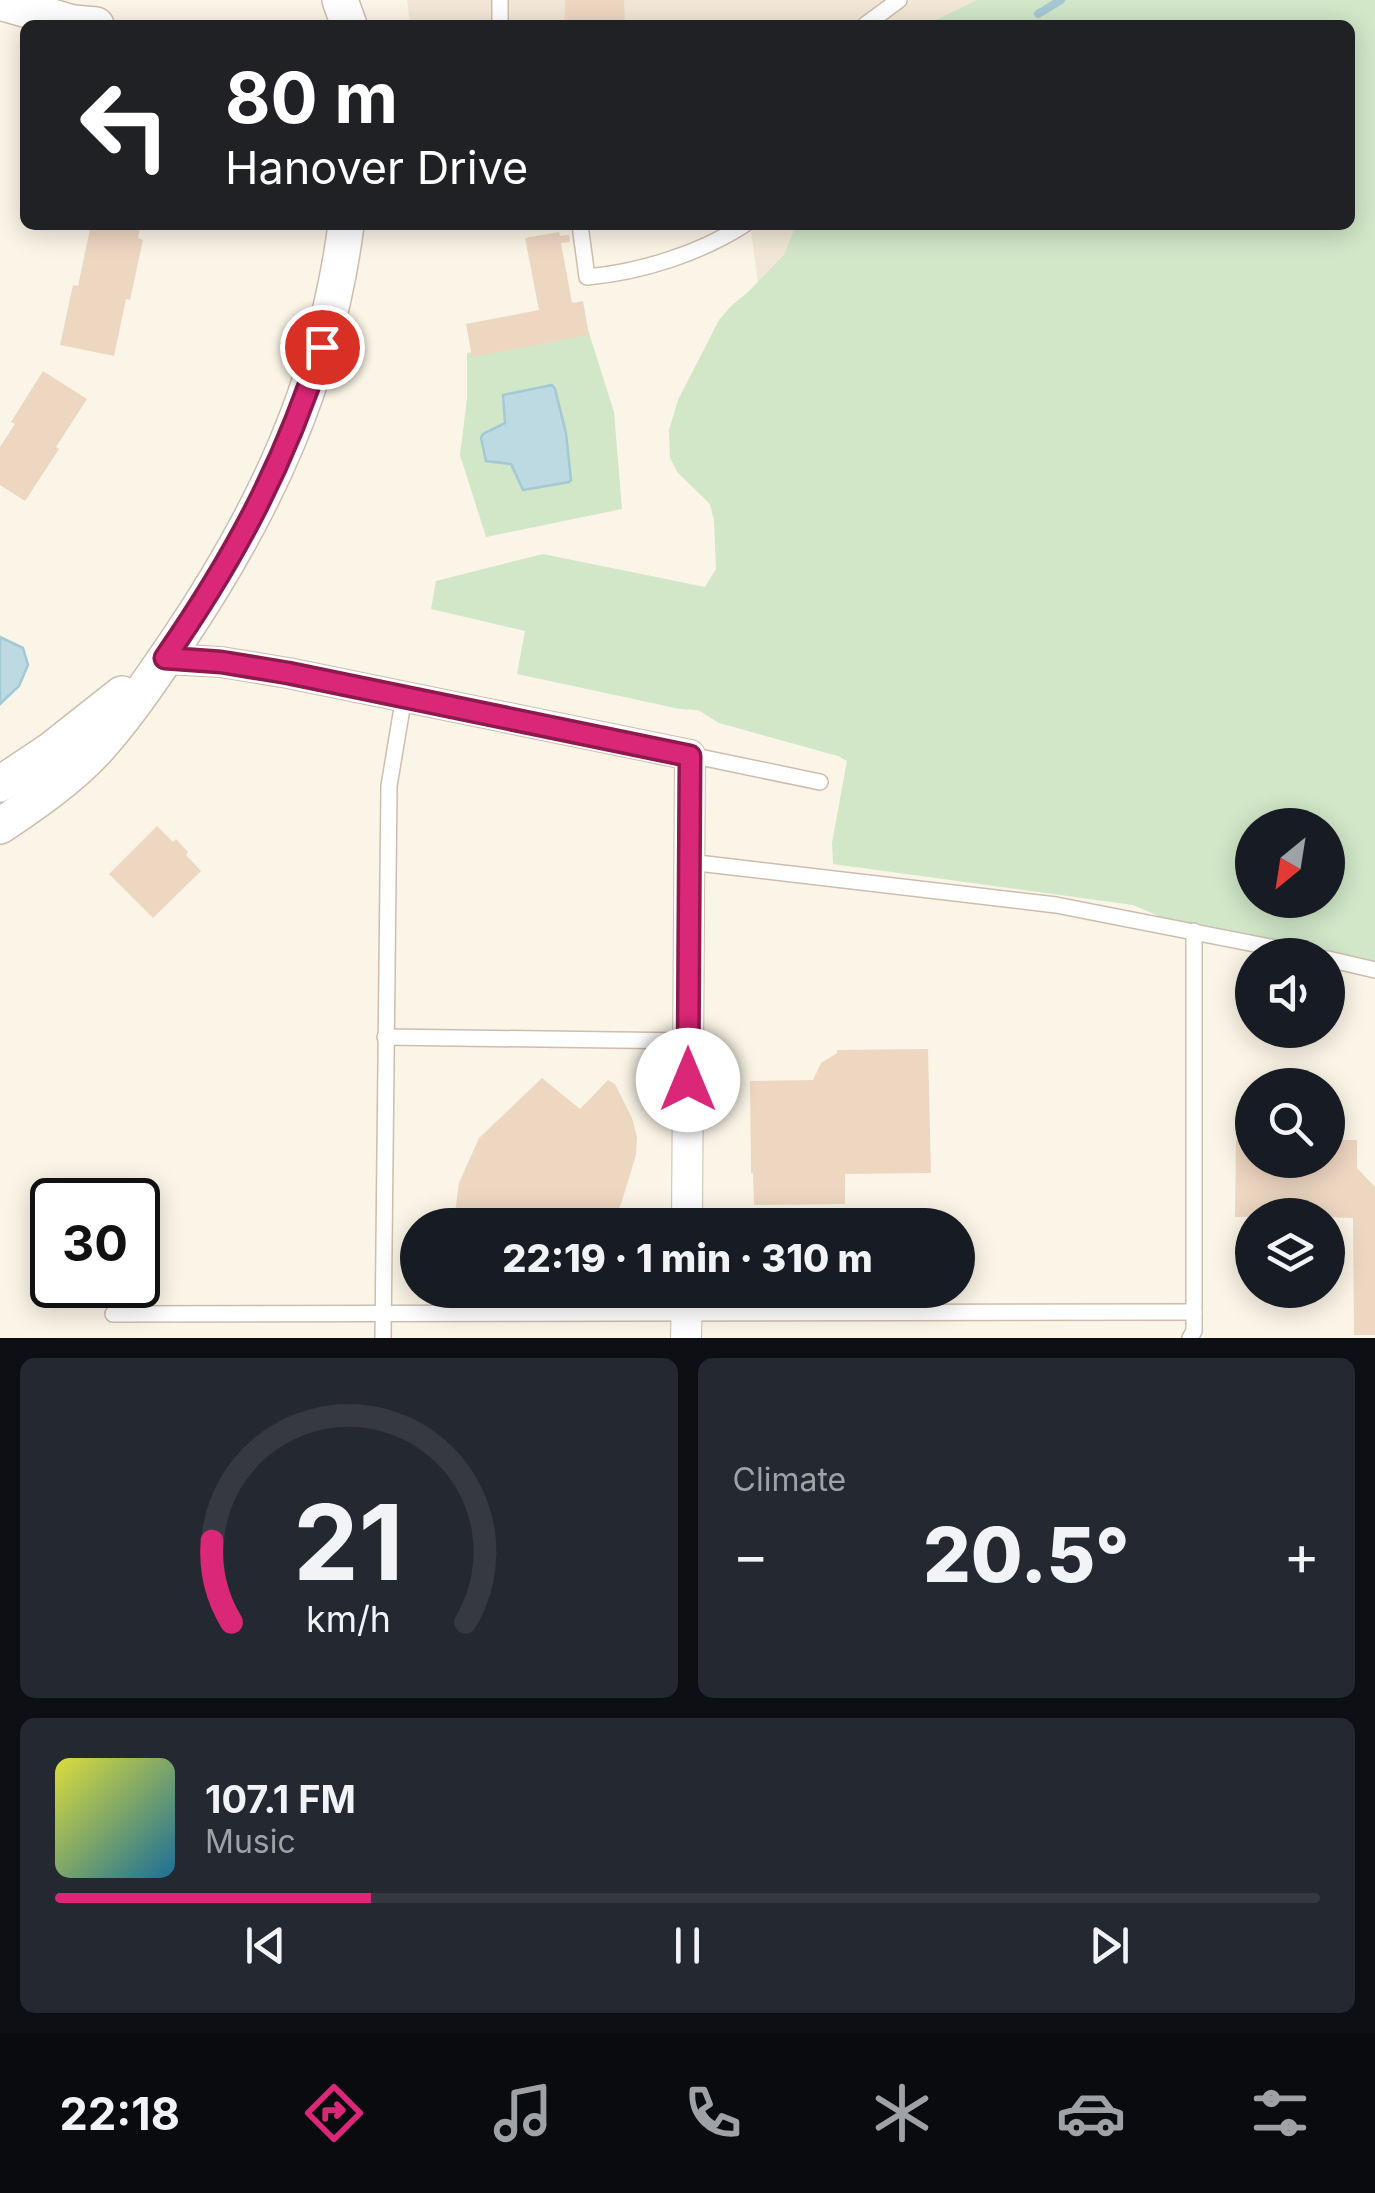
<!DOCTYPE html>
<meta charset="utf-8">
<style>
body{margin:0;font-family:Inter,sans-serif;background:#242831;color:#f1f3f6;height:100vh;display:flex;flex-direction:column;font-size:38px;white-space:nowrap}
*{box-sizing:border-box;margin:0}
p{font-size:32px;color:#9ea1a6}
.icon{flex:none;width:55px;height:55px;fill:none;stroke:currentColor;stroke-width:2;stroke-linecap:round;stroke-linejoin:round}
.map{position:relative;height:1338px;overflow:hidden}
.side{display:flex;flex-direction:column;gap:20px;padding:20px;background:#0d0f14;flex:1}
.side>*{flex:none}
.guide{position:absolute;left:20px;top:20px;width:1335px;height:210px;border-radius:15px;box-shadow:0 5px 25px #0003;background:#202124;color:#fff;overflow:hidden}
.needle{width:65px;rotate:210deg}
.buttons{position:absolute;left:1235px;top:808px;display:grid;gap:20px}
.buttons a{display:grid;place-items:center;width:110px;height:110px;border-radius:50%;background:#171b24;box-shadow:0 5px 25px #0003;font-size:50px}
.speed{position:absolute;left:30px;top:1178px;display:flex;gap:20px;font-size:50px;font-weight:700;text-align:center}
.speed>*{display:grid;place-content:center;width:130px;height:130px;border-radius:50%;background:#171b24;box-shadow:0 5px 25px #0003;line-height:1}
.speed .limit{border:5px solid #111;border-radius:15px;background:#fff;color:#111}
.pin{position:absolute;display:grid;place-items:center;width:85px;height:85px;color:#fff;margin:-42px;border:5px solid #fff;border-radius:50%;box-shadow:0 2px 10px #0007}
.me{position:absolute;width:110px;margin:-55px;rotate:0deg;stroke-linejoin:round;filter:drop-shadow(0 0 8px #0008)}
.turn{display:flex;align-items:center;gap:35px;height:210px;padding:0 40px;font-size:45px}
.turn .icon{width:130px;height:130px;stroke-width:2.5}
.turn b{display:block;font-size:70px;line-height:85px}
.big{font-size:75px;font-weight:800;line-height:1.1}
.side .tile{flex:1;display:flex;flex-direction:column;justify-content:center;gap:15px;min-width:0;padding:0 35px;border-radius:15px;background:#242831}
.side .dial{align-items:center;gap:0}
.dial svg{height:260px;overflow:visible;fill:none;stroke:#363941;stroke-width:7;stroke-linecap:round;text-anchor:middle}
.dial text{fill:#f1f3f6;stroke:none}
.song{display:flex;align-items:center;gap:30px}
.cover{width:120px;height:120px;border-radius:15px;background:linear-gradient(135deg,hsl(60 70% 55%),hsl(200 70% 35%))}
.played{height:10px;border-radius:5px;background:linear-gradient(90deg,#db2777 25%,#363941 25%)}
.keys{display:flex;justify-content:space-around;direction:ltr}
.heat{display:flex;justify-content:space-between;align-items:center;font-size:55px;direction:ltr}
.side .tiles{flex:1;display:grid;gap:20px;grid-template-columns:1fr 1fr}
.tile:last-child{grid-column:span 2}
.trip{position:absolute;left:400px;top:1208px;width:575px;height:100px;border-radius:50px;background:#171b24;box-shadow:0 5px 25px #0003;font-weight:800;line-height:100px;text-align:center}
.dock{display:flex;height:160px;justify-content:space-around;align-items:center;background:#090b0e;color:#9ea1a6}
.dock .icon{width:70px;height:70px}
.dock .on{color:#db2777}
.dock b{font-size:45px;color:#f1f3f6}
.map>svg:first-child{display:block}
.residential{fill:#f2e7d6}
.green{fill:#d1e7c7;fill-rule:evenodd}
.water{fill:#bddae3;stroke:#a4c8d4;stroke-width:2.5}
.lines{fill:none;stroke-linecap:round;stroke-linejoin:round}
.stream{stroke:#a4c8d4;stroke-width:8}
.building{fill:#eed7c1}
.service-casing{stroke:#ccbdae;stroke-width:18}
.minor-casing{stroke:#ccbdae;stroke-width:32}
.tertiary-casing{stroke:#ccbdae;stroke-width:38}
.service{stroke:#fff;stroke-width:15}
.minor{stroke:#fff;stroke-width:30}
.tertiary{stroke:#fff;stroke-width:35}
.route-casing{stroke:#8e194d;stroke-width:25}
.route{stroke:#db2777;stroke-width:18}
</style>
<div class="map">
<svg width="1375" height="1338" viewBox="0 0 1375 1338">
<rect width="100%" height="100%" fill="#fbf5e7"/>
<g class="residential">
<path d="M407,0H988L973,25H410Z"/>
<path d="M750,225H823L761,304Z"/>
</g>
<g class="green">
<path d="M977,0H1375V970L1328,955H1311L1194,931L1133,905L833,864L832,843L847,761L838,756L719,723L698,710L680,709L517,674L525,631L431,609L436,581L543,554L705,587L716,569L714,521L710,504L678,473L670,458L669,430L678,400L719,320L731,306L748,292L784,255L796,225H1350V25H926ZM1252,825H1328V900H1252Z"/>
<path d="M588,330L614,412L622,509L486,537L460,455L467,399V353ZM549,385L555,389L566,433L571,480L569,482L526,491L521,489L511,464L486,461L481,438L483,434L505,423L502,398L504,395Z"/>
</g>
<g class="water">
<path d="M552,385L555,389L566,433L571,480L569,482L523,490L511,464L486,461L481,438L483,434L505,423L503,395Z"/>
<path d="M0,637L23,648L28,665L19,686L0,704Z"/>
</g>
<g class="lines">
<path class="stream" d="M1038,14L1061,0"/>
</g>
<g class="building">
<path d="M565,0H624L625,25H564Z"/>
<path d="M86,225H141L138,238L143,240L130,300L126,299L114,356L60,345L73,285L78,286L90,229L85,228Z"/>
<path d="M559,232L560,236L569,235L570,242L561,243L572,303L583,301L589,335L472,357L466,324L539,310L525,238Z"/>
<path d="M43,371L87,399L56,447L59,449L25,501L0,485V447L15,424L11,422Z"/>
<path d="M157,826L173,842L176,839L188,852L186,855L201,871L153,918L109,874Z"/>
<path d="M928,1049L931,1173L845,1174V1204L754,1205L753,1173H751L750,1081L813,1080L821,1063L837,1053V1050Z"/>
<path d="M542,1078L580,1109L608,1080L615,1084L632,1118L637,1137L636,1155L621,1204L609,1225H456L454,1220L459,1183L479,1138Z"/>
<path d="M1241,1096H1252V1123H1240Z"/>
<path d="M1236,1140H1252V1160H1328V1140H1357V1168L1375,1187V1335H1354L1353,1218L1328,1217V1215L1235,1217Z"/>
</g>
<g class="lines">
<g class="service-casing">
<g id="service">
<path d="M500,0V25"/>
<path d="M865,25L899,0"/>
<path d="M580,225L587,277C641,272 698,254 744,225"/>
<path d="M690,755L820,782"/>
<path d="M689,862L1056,905L1311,955"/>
<path d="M1328,959L1375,970"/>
<path d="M385,1037L688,1041"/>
<path d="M113,1314L1194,1312"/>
<path d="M383,1338L389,786L404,696"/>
<path d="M1190,1338L1194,1331V931"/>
</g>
</g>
<g class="minor-casing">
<g id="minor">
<path d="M165,659L221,662L288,673L690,755L687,1225"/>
<path d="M686,1338L687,1290"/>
</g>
</g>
<g class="tertiary-casing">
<g id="tertiary">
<path d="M340,0L349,25"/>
<path d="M0,2L73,23L96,25"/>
<path d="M0,784L51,750L122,694"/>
<path d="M0,826C33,804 69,779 96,750C127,716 152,678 178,640C265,511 326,380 346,225"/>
</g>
</g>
<use href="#service" class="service"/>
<use href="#minor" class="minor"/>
<use href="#tertiary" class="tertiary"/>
</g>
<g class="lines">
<g class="route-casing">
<path id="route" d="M322,347C284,465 235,557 165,658L221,662L288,673L690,756L688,1080"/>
</g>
<use href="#route" class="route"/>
</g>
</svg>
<div class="buttons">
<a><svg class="needle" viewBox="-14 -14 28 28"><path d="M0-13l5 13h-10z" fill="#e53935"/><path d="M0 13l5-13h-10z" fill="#9ea1a6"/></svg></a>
<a><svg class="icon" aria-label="sound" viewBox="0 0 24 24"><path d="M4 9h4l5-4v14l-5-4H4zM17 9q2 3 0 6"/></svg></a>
<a><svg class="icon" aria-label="search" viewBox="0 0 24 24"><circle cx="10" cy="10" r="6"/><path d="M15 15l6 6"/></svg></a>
<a><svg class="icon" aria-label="layers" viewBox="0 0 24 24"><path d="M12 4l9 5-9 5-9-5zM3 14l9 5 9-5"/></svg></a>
</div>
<div class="speed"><div class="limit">30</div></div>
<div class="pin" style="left:322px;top:347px;background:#d93025"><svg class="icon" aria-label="arrive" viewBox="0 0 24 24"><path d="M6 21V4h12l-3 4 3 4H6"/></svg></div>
<svg class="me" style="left:688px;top:1080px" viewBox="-20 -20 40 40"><circle r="19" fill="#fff"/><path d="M0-13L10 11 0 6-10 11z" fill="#db2777"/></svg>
<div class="trip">22:19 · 1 min · 310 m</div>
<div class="guide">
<div class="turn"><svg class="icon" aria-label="left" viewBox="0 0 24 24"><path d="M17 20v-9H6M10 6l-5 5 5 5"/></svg><div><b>80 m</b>Hanover Drive</div></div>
</div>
</div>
<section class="side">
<div class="tiles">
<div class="tile dial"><svg viewBox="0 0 100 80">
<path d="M14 69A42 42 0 1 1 86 69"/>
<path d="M14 69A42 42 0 0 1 8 44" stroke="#db2777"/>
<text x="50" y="56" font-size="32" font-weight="700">21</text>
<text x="50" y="72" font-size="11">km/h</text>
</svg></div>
<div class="tile"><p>Climate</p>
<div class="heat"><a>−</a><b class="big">20.5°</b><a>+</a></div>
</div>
<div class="tile">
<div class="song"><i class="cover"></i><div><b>107.1 FM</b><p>Music</p></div></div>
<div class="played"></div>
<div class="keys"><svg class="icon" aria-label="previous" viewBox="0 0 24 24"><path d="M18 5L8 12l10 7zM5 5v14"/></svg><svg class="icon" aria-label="pause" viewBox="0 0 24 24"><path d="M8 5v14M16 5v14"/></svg><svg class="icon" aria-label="next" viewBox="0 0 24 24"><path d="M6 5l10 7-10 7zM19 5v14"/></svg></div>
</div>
</div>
</section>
<nav class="dock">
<b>22:18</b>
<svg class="icon on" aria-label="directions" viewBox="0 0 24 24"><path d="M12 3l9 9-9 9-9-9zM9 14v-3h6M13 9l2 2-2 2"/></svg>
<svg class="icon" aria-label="music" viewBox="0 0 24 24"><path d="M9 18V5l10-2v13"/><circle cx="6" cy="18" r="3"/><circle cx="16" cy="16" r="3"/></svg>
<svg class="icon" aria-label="phone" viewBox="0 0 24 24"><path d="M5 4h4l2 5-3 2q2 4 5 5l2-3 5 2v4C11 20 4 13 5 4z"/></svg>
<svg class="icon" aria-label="climate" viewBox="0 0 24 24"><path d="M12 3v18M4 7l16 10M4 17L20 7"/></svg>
<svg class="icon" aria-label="car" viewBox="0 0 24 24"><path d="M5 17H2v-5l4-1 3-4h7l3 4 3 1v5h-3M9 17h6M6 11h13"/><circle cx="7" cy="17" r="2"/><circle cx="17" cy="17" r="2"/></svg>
<svg class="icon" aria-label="filters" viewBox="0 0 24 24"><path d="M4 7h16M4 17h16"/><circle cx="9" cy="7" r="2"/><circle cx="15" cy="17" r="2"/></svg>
</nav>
